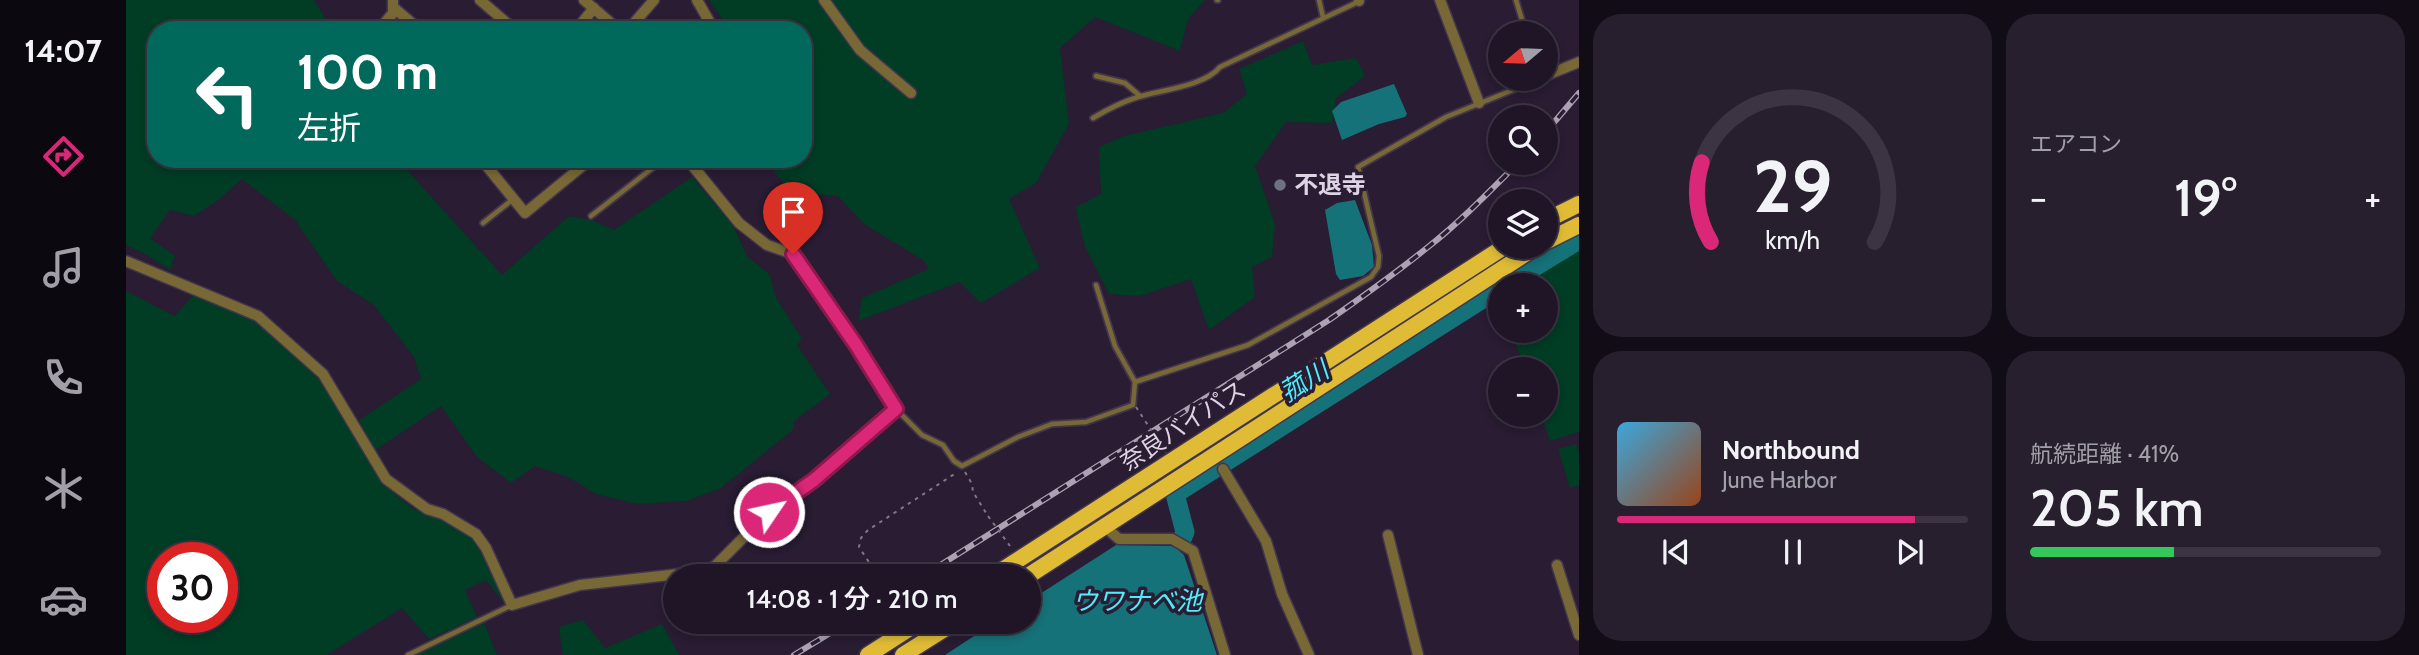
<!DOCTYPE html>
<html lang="ja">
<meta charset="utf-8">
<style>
body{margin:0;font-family:Cabin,"Noto Sans JP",sans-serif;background:#271e2e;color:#f1f3f6;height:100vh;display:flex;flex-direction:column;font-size:26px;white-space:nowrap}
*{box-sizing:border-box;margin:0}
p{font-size:23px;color:#a19fa7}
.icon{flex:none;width:38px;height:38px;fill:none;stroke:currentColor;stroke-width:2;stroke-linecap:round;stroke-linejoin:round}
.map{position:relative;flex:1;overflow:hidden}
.sheet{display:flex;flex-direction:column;gap:14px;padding:14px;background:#110c15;width:840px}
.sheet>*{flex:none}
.hud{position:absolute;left:21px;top:21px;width:665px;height:147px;border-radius:28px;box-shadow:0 4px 10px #0003,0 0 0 2px #3c3443;background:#00695c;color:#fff;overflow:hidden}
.needle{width:46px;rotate:251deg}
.tools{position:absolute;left:1362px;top:21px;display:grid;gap:14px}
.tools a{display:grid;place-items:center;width:70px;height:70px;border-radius:50%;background:#1f1526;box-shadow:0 4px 10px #0003,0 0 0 2px #3c3443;font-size:35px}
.speed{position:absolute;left:21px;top:542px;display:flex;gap:14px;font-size:35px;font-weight:700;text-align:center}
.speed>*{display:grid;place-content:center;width:91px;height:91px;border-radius:50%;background:#1f1526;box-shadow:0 4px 10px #0003,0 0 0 2px #3c3443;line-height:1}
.speed .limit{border:10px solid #d22;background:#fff;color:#111}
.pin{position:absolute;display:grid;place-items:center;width:60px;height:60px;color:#fff;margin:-72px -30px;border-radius:50% 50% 50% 0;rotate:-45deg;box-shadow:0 0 7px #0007}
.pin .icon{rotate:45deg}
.me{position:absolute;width:77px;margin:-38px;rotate:56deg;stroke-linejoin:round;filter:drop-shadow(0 0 5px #0008)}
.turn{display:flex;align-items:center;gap:24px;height:147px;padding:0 35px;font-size:32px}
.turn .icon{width:91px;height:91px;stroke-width:2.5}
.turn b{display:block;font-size:49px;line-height:60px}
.big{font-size:52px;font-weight:600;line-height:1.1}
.sheet .widget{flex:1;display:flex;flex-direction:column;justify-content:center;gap:10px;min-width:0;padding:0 24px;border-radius:28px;background:#271e2e}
.sheet .dial{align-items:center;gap:0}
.dial svg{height:182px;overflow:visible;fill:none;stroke:#3c3443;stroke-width:7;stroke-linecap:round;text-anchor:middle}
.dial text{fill:#f1f3f6;stroke:none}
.song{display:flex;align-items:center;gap:21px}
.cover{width:84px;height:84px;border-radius:10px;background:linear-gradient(135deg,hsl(200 70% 55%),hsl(20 70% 35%))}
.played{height:7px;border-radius:4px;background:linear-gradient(90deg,#db2777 85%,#3c3443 85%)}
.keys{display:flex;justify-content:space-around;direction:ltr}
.heat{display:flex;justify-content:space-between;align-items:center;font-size:38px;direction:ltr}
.charge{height:10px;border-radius:5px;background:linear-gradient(90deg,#34c759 41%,#3c3443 0)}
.sheet .tiles{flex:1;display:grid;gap:14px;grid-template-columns:repeat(2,1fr)}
.trip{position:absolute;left:537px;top:564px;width:378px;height:70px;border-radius:35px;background:#1f1526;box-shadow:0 4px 10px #0003,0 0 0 2px #3c3443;font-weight:600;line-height:70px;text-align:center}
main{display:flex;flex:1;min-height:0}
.dock{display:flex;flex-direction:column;width:126px;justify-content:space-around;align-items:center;background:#0c080f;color:#a19fa7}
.dock .icon{width:49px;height:49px}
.dock .current{color:#db2777}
.dock b{font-size:32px;color:#f1f3f6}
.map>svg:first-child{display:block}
.green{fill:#013c25;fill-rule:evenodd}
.water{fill:#157278}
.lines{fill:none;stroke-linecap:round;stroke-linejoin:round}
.river{stroke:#157278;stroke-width:19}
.service-casing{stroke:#42364c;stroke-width:8}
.minor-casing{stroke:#42364c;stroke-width:13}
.trunk-casing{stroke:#42364c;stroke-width:19}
.path{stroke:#807589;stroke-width:2;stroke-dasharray:3.5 5;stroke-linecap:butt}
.service{stroke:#786836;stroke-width:4.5}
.minor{stroke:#786836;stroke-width:10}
.trunk{stroke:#e0bc36;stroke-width:16}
.rail-casing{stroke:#aca2b4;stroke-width:6}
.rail{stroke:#291c33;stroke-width:3.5;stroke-dasharray:10;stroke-linecap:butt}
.path-bridge{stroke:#807589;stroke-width:2;stroke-dasharray:3.5 5;stroke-linecap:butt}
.route-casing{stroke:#8e194d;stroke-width:18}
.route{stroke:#db2777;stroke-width:12}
.worship-dot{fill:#6b7280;stroke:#291c33;stroke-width:2.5}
.labels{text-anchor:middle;stroke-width:7;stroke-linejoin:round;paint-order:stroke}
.poi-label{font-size:24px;font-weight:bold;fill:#dcd3e3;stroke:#291c33;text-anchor:start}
.street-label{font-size:24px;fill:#dcd3e3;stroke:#291c33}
.water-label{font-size:26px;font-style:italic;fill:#4ceef9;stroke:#291c33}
</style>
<main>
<nav class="dock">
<b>14:07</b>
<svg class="icon current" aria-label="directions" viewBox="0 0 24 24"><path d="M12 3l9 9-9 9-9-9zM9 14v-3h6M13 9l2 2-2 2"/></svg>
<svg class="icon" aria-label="music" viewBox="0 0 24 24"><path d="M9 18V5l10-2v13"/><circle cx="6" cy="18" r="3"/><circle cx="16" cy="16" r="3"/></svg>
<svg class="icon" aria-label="phone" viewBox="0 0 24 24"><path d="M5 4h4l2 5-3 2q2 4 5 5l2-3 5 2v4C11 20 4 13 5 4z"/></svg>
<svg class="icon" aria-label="climate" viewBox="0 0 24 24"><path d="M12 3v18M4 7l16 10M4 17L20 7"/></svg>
<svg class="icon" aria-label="car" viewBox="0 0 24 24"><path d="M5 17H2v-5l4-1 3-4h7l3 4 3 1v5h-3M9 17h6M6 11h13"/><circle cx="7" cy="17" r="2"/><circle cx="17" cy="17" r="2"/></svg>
</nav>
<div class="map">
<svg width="1453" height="655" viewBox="0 0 1453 655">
<rect width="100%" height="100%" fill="#291c33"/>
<g class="green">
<path d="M0,0H188L203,24V30H30V159H271L376,275L443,216L468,221L488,230L566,177L608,227L621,256L644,275L649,296L676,339L671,345L704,394L667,422L668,429L595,488L561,501L511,504L470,494L442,477L409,466L385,483L351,457L315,406L248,451L233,420L295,379L288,357L248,305L211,281L169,220L116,179L91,201L68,216L44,210L24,238L49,256L44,270L21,255L0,245Z"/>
<path d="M583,0H1079L1062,19L1054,51L969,17L934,48L943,124L910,183L883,199L914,268L855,303L834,282L732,321L736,298L803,269L797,260L738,224L712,196L665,192L638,159H677V30H604Z"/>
<path d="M1177,41L1186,65L1230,58L1239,76L1210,98L1206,123L1160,122L1129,166L1149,224L1146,257L1126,267L1129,297L1083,330L1065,279L1014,296L983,294L958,244L950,207L975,194L973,147L998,136L1097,113L1121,94L1113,69Z"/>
<path d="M1453,247V432L1424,441L1415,415H1419V369H1399L1385,331H1419V285H1389Z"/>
<path d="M0,291L49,316L69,293L109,313L136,321L198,378L257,480L271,496L287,509L316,517L350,538L365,564L380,602L379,604L360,580L339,590L351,617L303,639L276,608L201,655H0ZM37,558H96V618H37Z"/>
<path d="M1450,444L1453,452V485L1444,488L1432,449Z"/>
<path d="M457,620L479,648L536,624L553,655H437L433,627Z"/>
<path d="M358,623L371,655H291Z"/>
</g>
<g class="water">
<path d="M1268,84L1281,114L1279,117L1253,124L1216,140L1206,111L1215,102Z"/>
<path d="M1229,200L1246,245L1248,267L1237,276L1214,280L1210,274L1199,210L1211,203Z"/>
<path d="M990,545L1048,546L1058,555L1091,655H819L871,621H903V601Z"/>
</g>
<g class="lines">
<g class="river">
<path d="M1379,285L1453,240"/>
<path d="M1056,539L1059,532L1049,494L1374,288"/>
</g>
<g class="service-casing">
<g id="service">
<path d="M1091,0H1092"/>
<path d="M1193,0L1197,17"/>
<path d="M1390,0L1400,33"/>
<path d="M970,76L999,83L1014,96"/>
<path d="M967,118C982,109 996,102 1012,97C1035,90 1079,86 1094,67L1234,1"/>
<path d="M465,216L538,159"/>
<path d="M357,223L386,200"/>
<path d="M970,285L989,346L1009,382"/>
<path d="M770,409L796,435L817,445L828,461L836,466L892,437L926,424L960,422L1007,405L1009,382L1122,345L1245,277L1252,267L1253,256L1232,167L1320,117L1414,79"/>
<path d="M282,655L386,605"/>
</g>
</g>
<g class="minor-casing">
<g id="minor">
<path d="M354,0L389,30"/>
<path d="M458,0L493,30"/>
<path d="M571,0L583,21L575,30"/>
<path d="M698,0L734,50L785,93"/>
<path d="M1233,0V1"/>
<path d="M1314,0L1353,103"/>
<path d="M267,7L294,30"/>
<path d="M253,30L267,13V0"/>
<path d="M450,30L468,8"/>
<path d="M502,30L528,0"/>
<path d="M1419,76L1453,62"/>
<path d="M355,159L399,213L465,159"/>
<path d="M0,261L132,316L197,374L260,479L301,509L317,514L350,534L360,548L386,605L454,585L580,571L589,566L643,512L688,480L770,409L730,344L667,254L641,245L613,223L566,165L559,159"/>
<path d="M1097,469L1140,541L1156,594L1183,655"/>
<path d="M977,525L993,539H1046L1067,551L1099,655"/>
<path d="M1262,535L1292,655"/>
<path d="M1431,565L1453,635"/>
</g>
</g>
<g class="trunk-casing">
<g id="trunk">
<path d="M1419,221L1453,204"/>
<path d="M1419,242L1453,225"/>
<path d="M867,576L1378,247"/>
<path d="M902,576L1410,247"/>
<path d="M742,655L795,621"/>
<path d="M777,655L831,621"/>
</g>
</g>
<g class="path">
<path d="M839,472L846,484L847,492L862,516"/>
<path d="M752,576L733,547L735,538L742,530L830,473"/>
</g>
<use href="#service" class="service"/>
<use href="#minor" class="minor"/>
<use href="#trunk" class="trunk"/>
<g class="rail-casing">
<g id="rail">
<path d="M1419,133L1453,93"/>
<path d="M797,576L1203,320C1236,297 1270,273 1302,247C1334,222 1363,192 1392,163"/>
<path d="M668,655L724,621"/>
</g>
</g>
<use href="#rail" class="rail"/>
<g class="path-bridge">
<path d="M1010,407L1041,454"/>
<path d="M862,516L884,546"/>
</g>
</g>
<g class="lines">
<g class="route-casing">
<path id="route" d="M643,512L688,480L770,409L730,345L667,254"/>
</g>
<use href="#route" class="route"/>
</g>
<circle class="worship-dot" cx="1154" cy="185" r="7"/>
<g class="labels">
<g class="poi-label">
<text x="1168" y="193">不退寺</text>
</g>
<g class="street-label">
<text transform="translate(1057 426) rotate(-33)" y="8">奈良バイパス</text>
</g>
<g class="water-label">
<text transform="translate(1178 381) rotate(-32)" y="9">菰川</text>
<text x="1011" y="610">ウワナベ池</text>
</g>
</g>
</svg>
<div class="tools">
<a><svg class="needle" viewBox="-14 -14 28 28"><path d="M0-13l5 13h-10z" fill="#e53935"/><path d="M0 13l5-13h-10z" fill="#a19fa7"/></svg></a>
<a><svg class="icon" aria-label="search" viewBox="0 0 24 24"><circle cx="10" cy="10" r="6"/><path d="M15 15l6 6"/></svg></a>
<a><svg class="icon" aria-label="layers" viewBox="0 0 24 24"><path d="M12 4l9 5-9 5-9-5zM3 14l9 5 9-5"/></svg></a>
<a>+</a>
<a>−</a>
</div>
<div class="speed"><div class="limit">30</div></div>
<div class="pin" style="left:667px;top:254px;background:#d93025"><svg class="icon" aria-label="arrive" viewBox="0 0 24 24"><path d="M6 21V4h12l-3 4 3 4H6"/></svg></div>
<svg class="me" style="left:643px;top:512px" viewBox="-20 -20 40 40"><circle r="17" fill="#db2777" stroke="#fff" stroke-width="3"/><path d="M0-11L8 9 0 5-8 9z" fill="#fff"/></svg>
<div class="trip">14:08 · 1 分 · 210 m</div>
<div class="hud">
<div class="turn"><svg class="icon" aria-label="left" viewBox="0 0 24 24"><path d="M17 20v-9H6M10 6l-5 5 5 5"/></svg><div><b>100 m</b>左折</div></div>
</div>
</div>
<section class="sheet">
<div class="tiles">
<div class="widget dial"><svg viewBox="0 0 100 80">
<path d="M14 69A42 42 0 1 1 86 69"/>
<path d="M14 69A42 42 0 0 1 10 34" stroke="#db2777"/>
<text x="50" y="56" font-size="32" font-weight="700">29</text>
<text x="50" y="72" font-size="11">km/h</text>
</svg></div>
<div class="widget"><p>エアコン</p>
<div class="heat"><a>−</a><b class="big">19°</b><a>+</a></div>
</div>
<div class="widget">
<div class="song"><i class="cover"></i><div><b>Northbound</b><p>June Harbor</p></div></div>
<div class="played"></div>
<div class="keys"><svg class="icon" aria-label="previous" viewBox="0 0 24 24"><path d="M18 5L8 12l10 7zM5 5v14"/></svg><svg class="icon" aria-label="pause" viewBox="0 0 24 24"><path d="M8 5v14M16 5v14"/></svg><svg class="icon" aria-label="next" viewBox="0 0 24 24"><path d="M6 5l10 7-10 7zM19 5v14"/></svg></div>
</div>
<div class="widget"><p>航続距離 · 41%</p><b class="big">205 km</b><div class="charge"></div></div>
</div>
</section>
</main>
